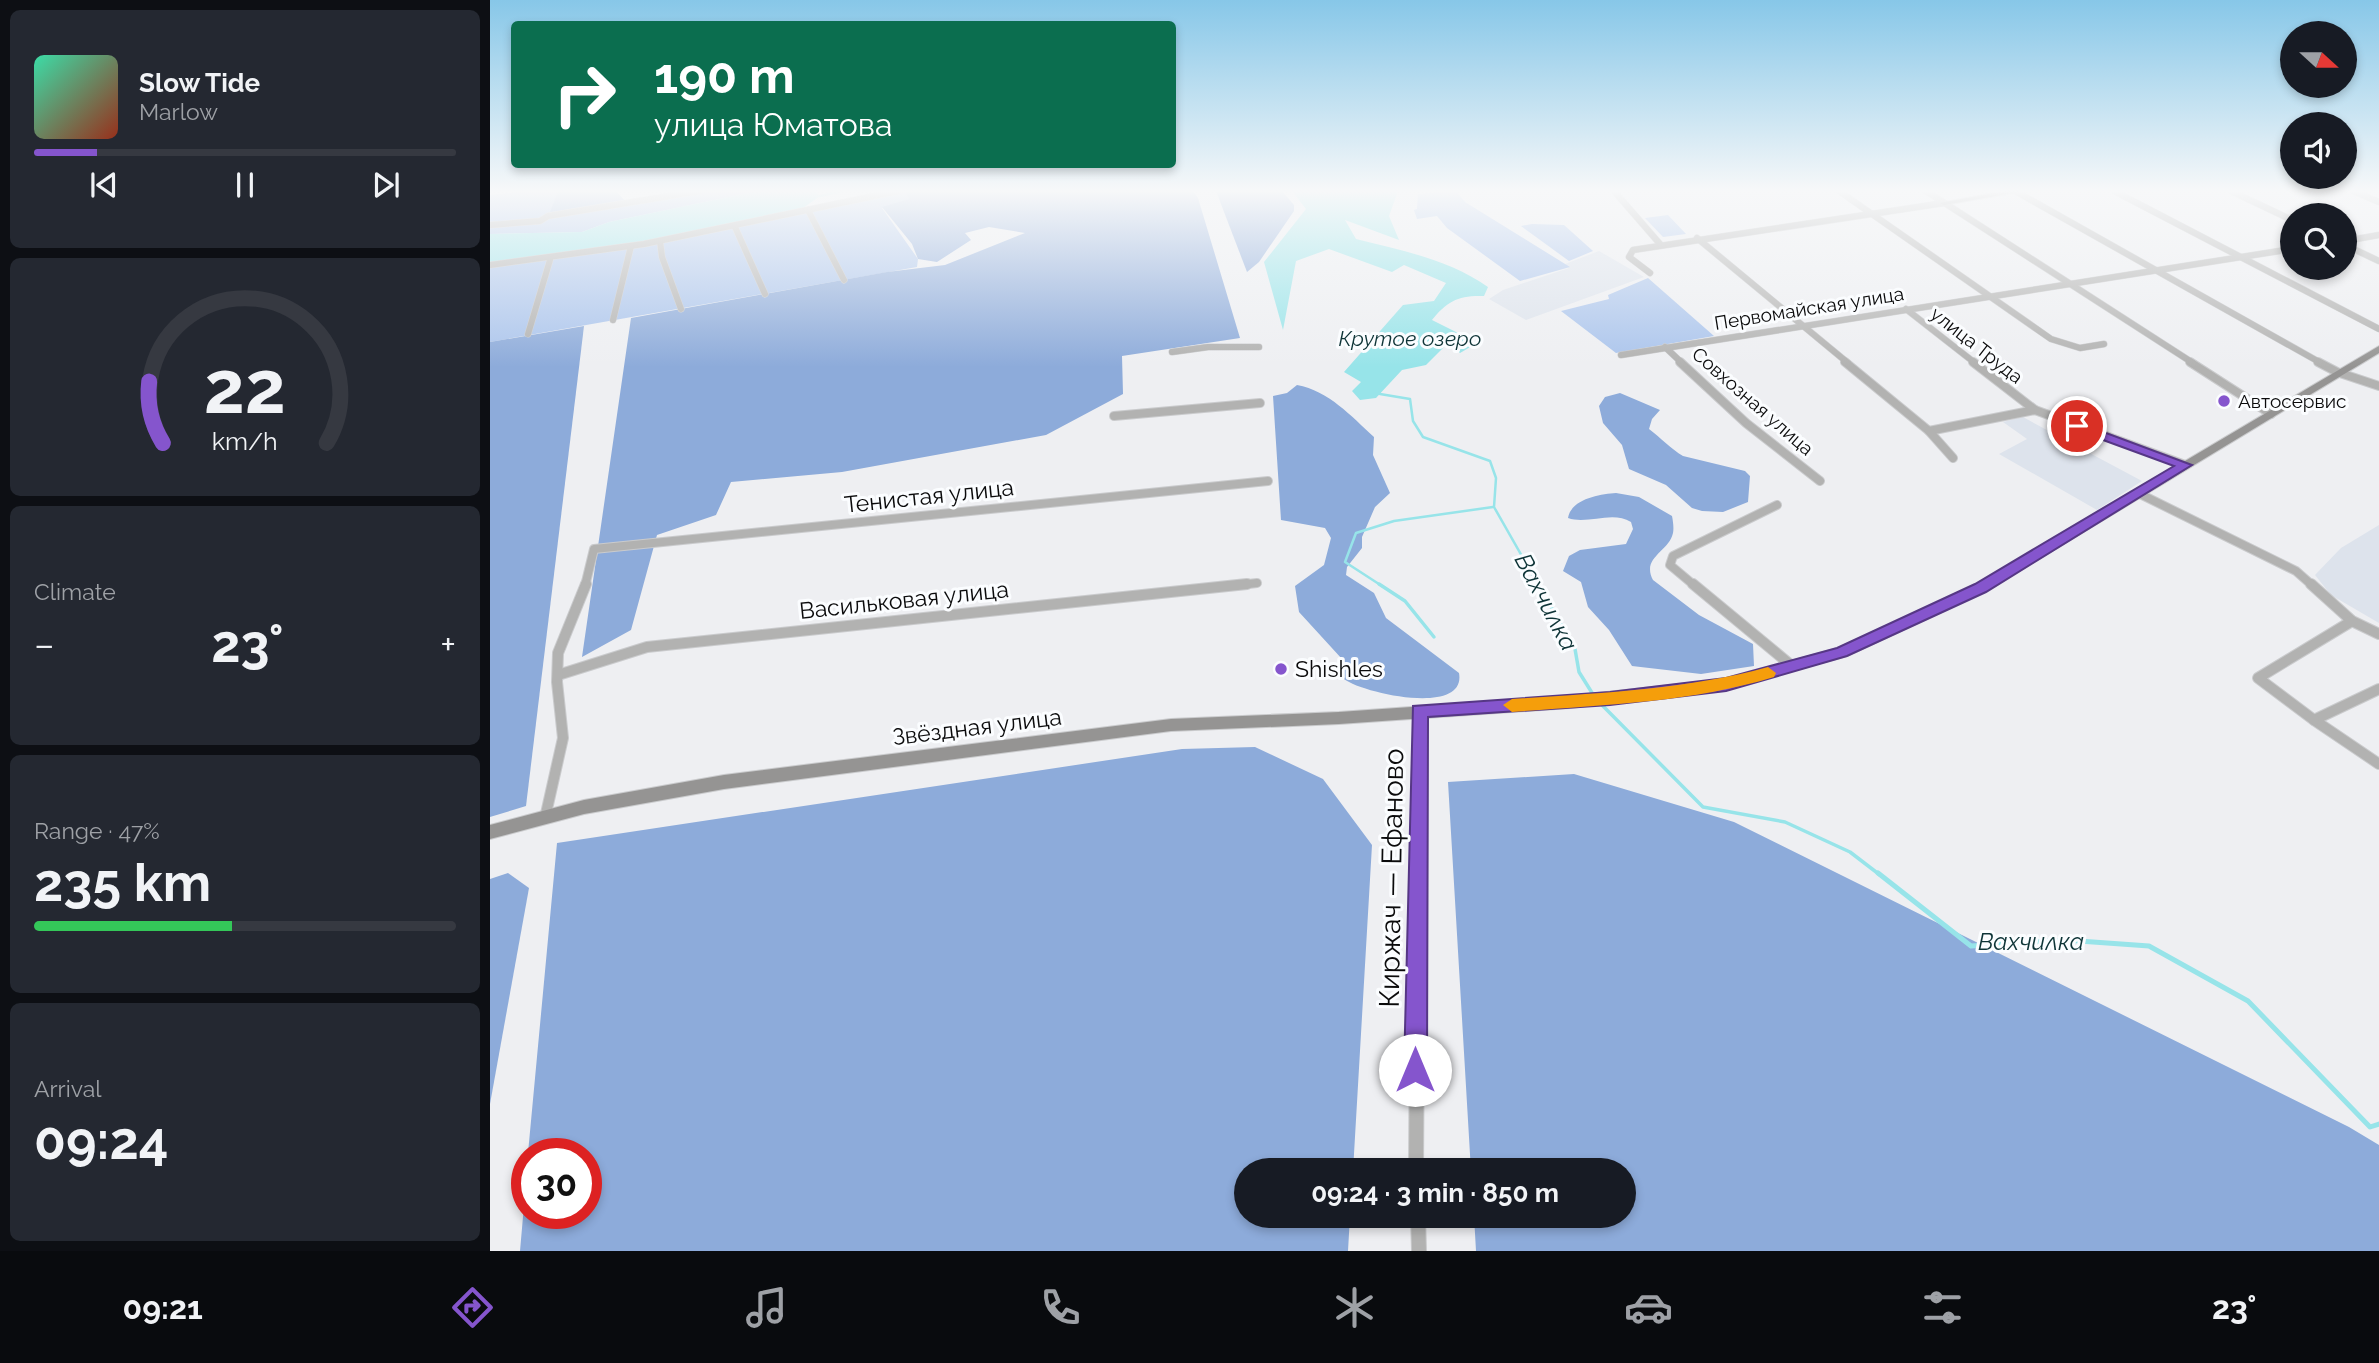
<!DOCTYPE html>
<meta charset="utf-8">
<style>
body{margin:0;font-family:Raleway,sans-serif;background:#242831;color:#f1f3f6;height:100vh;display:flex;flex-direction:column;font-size:26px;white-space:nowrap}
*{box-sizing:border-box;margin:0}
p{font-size:23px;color:#9ea1a6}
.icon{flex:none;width:38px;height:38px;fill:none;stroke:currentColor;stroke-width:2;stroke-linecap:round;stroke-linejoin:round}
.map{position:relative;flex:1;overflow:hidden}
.details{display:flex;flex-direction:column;gap:10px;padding:10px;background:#0d0f14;width:490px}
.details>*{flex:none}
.guide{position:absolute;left:21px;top:21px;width:665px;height:147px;border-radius:7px;box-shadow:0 4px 10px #0003;background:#0b6e4f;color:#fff;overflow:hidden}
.needle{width:46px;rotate:111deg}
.tools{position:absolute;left:1790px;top:21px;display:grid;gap:14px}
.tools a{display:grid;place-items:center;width:77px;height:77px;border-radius:50%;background:#171b24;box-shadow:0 4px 10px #0003;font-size:35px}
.speed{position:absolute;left:21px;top:1138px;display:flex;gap:14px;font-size:35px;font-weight:700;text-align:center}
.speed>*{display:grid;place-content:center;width:91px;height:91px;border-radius:50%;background:#171b24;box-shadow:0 4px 10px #0003;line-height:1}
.speed .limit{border:10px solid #d22;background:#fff;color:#111}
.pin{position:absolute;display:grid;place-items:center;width:60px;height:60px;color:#fff;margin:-30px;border:4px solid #fff;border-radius:50%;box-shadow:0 2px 7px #0007}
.me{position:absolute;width:77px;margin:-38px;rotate:0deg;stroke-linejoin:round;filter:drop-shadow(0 0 5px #0008)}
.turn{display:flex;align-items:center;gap:24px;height:147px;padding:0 28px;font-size:32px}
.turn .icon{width:91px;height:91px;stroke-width:2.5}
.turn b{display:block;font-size:49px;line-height:60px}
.big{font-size:52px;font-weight:700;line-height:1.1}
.details .tile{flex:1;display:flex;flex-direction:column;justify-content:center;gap:10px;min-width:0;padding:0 24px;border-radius:10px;background:#242831}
.details .dial{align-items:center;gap:0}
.dial svg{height:182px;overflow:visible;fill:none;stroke:#363941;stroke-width:7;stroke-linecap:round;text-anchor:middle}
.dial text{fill:#f1f3f6;stroke:none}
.song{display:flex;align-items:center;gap:21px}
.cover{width:84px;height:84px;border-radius:10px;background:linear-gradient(135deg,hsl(160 70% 55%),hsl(10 70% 35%))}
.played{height:7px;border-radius:4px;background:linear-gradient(90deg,#8555cd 15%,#363941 15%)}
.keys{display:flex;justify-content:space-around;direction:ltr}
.heat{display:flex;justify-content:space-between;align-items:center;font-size:38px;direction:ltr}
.charge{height:10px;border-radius:5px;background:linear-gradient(90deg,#34c759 47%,#363941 0)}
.trip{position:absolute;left:744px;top:1158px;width:402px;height:70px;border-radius:35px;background:#171b24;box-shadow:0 4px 10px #0003;font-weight:700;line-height:70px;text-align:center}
.menu{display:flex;height:112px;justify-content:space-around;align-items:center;background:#090b0e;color:#9ea1a6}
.menu .icon{width:49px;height:49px}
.menu .current{color:#8555cd}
.menu b{font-size:32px;color:#f1f3f6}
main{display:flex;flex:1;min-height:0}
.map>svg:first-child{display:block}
.built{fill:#dde3ec}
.green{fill:#aac4ec}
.forest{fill:#8dabda}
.water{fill:#97e4e9}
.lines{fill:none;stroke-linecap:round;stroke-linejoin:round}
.stream-far2{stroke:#97e4e9;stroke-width:2.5}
.stream-far1{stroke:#97e4e9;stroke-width:3.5}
.stream{stroke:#97e4e9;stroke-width:5}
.street-far3-casing{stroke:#cacbcd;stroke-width:7}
.street-far2-casing{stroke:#cacbcd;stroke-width:10}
.street-far1-casing{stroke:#cacbcd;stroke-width:12}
.street-casing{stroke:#cacbcd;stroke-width:16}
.secondary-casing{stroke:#cacbcd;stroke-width:2}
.street-far3{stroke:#b2b2b1;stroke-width:6}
.street-far2{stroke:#b2b2b1;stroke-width:8}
.street-far1{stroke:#b2b2b1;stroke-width:10}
.street{stroke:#b2b2b1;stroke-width:14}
.secondary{fill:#959493;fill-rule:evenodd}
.route{fill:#8555cd;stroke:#563785;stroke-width:2}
.slow{fill:#f59e0b}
.poi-dot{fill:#8555cd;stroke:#fbfdff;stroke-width:2.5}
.labels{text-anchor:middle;stroke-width:6;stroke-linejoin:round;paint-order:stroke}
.far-street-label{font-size:19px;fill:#0b0b0c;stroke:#fbfdff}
.far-poi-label{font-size:19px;fill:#0b0b0c;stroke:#fbfdff;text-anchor:start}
.far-water-label{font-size:21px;font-style:italic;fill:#0e3437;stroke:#fbfdff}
.street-label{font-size:23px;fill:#0b0b0c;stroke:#fbfdff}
.poi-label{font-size:23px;fill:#0b0b0c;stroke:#fbfdff;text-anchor:start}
.water-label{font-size:24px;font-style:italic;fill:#0e3437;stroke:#fbfdff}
.near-street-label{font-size:28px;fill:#0b0b0c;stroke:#fbfdff}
</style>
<main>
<section class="details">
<div class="tile">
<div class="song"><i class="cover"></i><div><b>Slow Tide</b><p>Marlow</p></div></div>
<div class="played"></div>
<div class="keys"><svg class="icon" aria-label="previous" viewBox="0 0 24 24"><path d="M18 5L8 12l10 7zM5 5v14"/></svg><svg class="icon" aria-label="pause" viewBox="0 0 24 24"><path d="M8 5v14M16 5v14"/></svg><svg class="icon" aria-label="next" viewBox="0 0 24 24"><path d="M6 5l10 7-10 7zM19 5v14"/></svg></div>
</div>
<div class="tile dial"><svg viewBox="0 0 100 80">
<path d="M14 69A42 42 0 1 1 86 69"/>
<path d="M14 69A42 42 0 0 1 8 42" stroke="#8555cd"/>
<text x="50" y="56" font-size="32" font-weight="700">22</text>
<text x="50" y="72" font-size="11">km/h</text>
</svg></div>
<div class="tile"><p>Climate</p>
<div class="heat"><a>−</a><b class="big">23°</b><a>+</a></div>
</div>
<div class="tile"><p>Range · 47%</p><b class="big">235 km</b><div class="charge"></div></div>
<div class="tile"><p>Arrival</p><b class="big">09:24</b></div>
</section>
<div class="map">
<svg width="1889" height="1251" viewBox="0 0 1889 1251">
<rect width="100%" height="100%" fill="#eeeff2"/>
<g class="built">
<path d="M1109,251L1154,277L1036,320L999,299L1013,290L1079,268L1075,264Z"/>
<path d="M1533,417L1579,442L1652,481L1607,510L1509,454L1537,439L1513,422Z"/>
<path d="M1889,525V623L1841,595L1825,575L1851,548Z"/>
</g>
<g class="green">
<path d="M41,191H68L60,214L205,191H267L119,222L92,232L0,234V195Z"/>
<path d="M403,191H415L420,199L392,208L428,259L427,267L0,342V264L52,260Z"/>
<path d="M966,191L975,202L1080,267L1030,281L957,228L947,216L927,219L924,210L927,209L928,194Z"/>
<path d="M1178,215L1196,234L1173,237L1155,218Z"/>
<path d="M1042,224L1074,225L1103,251L1079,261L1031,226Z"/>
<path d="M1158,278L1224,336L1126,353L1071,311L1119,299L1118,295Z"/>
</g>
<g class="forest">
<path d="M68,191H126L137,203L59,215Z"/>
<path d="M415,191H703L708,198L750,338L632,356L633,394L556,435L352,472L241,482L226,515L167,535L141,630L92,657L141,318L397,272L455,265L535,233L499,227L475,233L481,240L447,262L428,259L422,244L392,207L419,199Z"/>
<path d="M726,191H792L804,205V211L769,262L757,272Z"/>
<path d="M94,326L36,806L0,817V342Z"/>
<path d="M807,385C839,391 861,416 884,437L883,455L900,493L885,507L872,537V548L857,567L856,575L884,593L896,618L969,673C977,717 872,693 854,679L852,659L809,612L805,586L834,565L841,538L835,528L791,520L783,396L797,393Z"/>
<path d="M1130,393L1170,410L1162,419L1159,429C1171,438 1181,449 1193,456L1255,471L1260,476L1258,502L1233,512L1212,511L1202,508L1176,485L1139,469L1132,445L1113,423L1109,406L1115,397Z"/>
<path d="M1126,493L1149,497L1182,516C1183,521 1184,528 1183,533C1179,552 1151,557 1163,580L1209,615L1263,644L1264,666L1211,674L1142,666L1119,630L1098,607L1091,582L1073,571L1079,556L1090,550L1136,544L1143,529L1141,522C1122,510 1098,525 1078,518C1081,499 1110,494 1126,493Z"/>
<path d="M765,747L833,779L882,845L863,1171H756V1216H860L858,1251H30L37,1171V1213H96V1153H38L67,843L692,749Z"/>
<path d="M1084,774L1244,822L1859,1127L1889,1145V1251H986L984,1216H1134V1171H981L958,782Z"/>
<path d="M18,873L39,888L0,1104V879Z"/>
</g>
<g class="water">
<path d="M267,191H325L330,196L313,208L164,242L0,264V234L92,232L119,222Z"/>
<path d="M802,191H908L899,216L909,240L855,220L866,239C911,250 960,260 998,287L994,296C969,295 957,301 942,320L970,334L982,346L970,353L959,342L936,365L912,370L886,398L870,400L862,391L871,382L854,372L913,305L944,301L956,283L914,265L902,272L839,249L806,261L793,330L774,262L816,209Z"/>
</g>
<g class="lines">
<g class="stream-far2">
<path d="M330,196L352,191"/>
<path d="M889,390L890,394L920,399L923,421L933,437L1000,461L1006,478L1004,507L1049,586"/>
<path d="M892,586L855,562L866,533L904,521L1003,507"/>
</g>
<g class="stream-far1">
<path d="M889,584L915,601L944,637"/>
<path d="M1048,584L1085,649L1089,672L1104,696"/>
<path d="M1109,702L1213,807L1295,822L1360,852L1390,875"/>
</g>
<path class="stream" d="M1388,873L1481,946L1575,940L1659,946L1758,1001L1880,1127L1889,1124"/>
<g class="street-far3-casing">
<g id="street-far3">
<path d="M1124,191L1170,244"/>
<path d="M1349,191L1561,339L1590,348L1614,344"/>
<path d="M1436,191L1703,363"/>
<path d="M1525,191L1831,363"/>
<path d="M1624,191L1889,329"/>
<path d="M1741,191L1802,220"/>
<path d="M1863,191L1889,202"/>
<path d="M318,210L354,280"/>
<path d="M0,225L50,221L58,216L209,191"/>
<path d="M245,227L275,294"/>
<path d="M1207,238L1358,363"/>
<path d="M170,241L172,257L191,309"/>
<path d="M1855,241L1889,235"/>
<path d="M1855,245L1889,261"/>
<path d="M0,265L154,244L408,191"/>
<path d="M1160,273L1139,257L1143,250L1454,203"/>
<path d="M1416,309L1485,363"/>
<path d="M123,320L141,246"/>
<path d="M38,334L60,260"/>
<path d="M1175,347L1192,363"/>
<path d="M682,352L718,347H769"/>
<path d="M1131,355L1802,249"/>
</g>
</g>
<g class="street-far2-casing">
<g id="street-far2">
<path d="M1190,362L1256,423L1330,481"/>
<path d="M1355,362L1439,431L1545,410"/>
<path d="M1483,362L1545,410L1695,465"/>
<path d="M1700,362L1781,414"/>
<path d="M1828,362L1847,372L1889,386"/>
<path d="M624,416L770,403"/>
<path d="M1439,431L1463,458"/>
<path d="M1648,493L1806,571L1823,586"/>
<path d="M95,586L104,549L778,481"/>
<path d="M741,586L767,583"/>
<path d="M1205,586L1180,565L1183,556L1287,505"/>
</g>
</g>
<g class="street-far1-casing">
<g id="street-far1">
<path d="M1203,584L1302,666"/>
<path d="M1821,584L1862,621L1889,634"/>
<path d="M68,675L157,647L757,584"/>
<path d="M1889,689L1824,720L1889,764"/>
<path d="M1824,720L1768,678L1862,621"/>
<path d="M55,818L73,738L67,682L68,653L96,584"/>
<path d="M928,875L929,711"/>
</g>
</g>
<g class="street-casing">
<g id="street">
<path d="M926,1171L928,873"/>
<path d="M928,1216L929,1251"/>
</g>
</g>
<g class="secondary-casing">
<g id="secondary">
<path d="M1513,191H1535L1454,205L1450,203Z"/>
<path d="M1889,346V353L1496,591L1357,656L1236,689L1080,708L849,724L681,731L234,789L94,814L0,839V825L94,800L234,775L681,719L849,712L1080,696L1236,679L1348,648L1486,585Z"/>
</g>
</g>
<use href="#street-far3" class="street-far3"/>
<use href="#street-far2" class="street-far2"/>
<use href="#street-far1" class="street-far1"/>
<use href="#street" class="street"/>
<use href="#secondary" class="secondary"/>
</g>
<linearGradient id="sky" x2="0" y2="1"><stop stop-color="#87c7e8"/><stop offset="0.52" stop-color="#f7f8f9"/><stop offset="1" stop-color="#f7f8f9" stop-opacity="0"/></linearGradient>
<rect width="1889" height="367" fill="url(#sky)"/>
<path class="route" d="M1583,424H1592L1702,465L1496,592L1357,656L1236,691L1120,705L938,717L937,1070L934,1078L925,1082L917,1078L914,1070L923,706L1120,692L1236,678L1347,648L1485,584L1684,466L1583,429Z"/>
<path class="slow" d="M1278,667L1286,673L1284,677C1199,703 1110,705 1022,712L1013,705L1022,699C1108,693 1195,690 1278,667Z"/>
<g class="poi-dot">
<circle cx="1734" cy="401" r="7"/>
<circle cx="791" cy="669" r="7"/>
</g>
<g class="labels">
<g class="far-street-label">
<text transform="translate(1319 308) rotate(-9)" y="7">Первомайская улица</text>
<text transform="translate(1487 345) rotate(38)" y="7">улица Труда</text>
<text transform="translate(1263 401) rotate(41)" y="7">Совхозная улица</text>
</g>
<g class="far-poi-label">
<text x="1748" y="408">Автосервис</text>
</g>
<g class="far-water-label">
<text x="920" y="346">Крутое озеро</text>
</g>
<g class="street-label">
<text transform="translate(439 496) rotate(-6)" y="8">Тенистая улица</text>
<text transform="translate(414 600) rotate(-6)" y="8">Васильковая улица</text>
<text transform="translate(487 727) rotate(-7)" y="8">Звёздная улица</text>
</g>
<g class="poi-label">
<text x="805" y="677">Shishles</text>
</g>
<g class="water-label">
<text transform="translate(1056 602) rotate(62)" y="8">Вахчилка</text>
<text x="1541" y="950">Вахчилка</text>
</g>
<g class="near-street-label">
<text transform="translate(901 878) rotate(-89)" y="10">Киржач — Ефаново</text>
</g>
</g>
</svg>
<div class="tools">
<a><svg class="needle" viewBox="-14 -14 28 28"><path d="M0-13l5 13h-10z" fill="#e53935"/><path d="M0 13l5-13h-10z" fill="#9ea1a6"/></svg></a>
<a><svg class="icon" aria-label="sound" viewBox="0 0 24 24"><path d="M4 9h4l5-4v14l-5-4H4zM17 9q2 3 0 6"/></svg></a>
<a><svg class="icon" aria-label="search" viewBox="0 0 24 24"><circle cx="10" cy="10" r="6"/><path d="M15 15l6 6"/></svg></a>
</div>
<div class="speed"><div class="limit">30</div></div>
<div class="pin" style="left:1587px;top:426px;background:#d93025"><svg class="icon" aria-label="arrive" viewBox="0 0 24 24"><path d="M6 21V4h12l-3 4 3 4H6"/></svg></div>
<svg class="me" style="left:925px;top:1070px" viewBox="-20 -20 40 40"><circle r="19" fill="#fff"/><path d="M0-13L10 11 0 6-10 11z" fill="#8555cd"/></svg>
<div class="trip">09:24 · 3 min · 850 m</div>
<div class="guide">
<div class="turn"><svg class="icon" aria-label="right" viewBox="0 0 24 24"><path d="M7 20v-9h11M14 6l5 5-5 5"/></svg><div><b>190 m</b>улица Юматова</div></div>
</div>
</div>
</main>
<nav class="menu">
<b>09:21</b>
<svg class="icon current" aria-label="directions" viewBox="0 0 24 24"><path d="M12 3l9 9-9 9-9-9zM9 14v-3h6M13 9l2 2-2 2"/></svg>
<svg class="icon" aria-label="music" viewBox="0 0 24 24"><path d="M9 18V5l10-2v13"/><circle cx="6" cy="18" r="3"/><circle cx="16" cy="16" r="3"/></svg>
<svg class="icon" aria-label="phone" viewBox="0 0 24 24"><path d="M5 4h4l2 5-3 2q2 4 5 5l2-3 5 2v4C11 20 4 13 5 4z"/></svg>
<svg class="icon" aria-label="climate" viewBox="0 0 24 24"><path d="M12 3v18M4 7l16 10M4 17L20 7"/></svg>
<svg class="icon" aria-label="car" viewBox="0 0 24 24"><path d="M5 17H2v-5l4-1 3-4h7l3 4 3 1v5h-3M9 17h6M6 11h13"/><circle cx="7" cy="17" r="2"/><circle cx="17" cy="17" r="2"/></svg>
<svg class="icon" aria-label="filters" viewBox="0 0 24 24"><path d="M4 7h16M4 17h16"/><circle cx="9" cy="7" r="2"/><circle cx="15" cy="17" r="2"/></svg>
<b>23°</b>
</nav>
